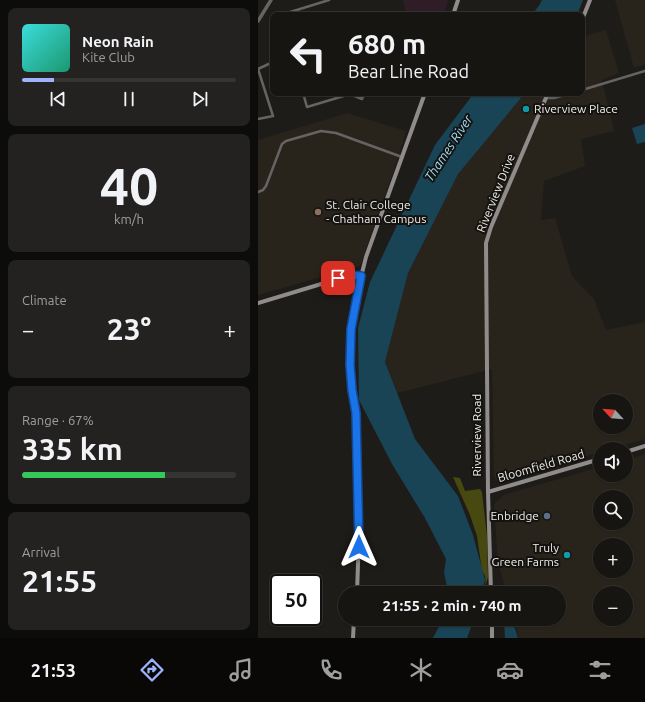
<!DOCTYPE html>
<meta charset="utf-8">
<style>
body{margin:0;font-family:Ubuntu,sans-serif;background:#232220;color:#f1f3f6;height:100vh;display:flex;flex-direction:column;font-size:15px;white-space:nowrap}
*{box-sizing:border-box;margin:0}
p{font-size:13px;color:#9e9f9f}
.icon{flex:none;width:22px;height:22px;fill:none;stroke:currentColor;stroke-width:2;stroke-linecap:round;stroke-linejoin:round}
.map{position:relative;flex:1;overflow:hidden}
.details{display:flex;flex-direction:column;gap:8px;padding:8px;background:#0c0c0a;width:258px}
.details>*{flex:none}
.top-card{position:absolute;left:12px;top:12px;width:315px;height:84px;border-radius:8px;box-shadow:0 1px 3px #0004,0 0 0 1px #353432;background:#161512;color:#f1f3f6;overflow:hidden}
.needle{width:26px;rotate:296deg}
.controls{position:absolute;left:335px;top:394px;display:grid;gap:8px}
.controls a{display:grid;place-items:center;width:40px;height:40px;border-radius:50%;background:#161512;box-shadow:0 1px 3px #0004,0 0 0 1px #353432;font-size:20px}
.speed{position:absolute;left:12px;top:574px;display:flex;gap:8px;font-size:20px;font-weight:700;text-align:center}
.speed>*{display:grid;place-content:center;width:52px;height:52px;border-radius:50%;background:#161512;box-shadow:0 1px 3px #0004,0 0 0 1px #353432;line-height:1}
.speed .limit{border:2px solid #111;border-radius:6px;background:#fff;color:#111}
.pin{position:absolute;display:grid;place-items:center;width:34px;height:34px;color:#fff;margin:-17px;border-radius:8px;box-shadow:0 2px 6px #0006}
.me{position:absolute;width:44px;margin:-22px;rotate:0deg;stroke-linejoin:round;filter:drop-shadow(0 0 3px #0008)}
.turn{display:flex;align-items:center;gap:14px;height:84px;padding:0 12px;font-size:18px}
.turn .icon{width:52px;height:52px;stroke-width:2.5}
.turn b{display:block;font-size:28px;line-height:34px}
.big{font-size:30px;font-weight:600;line-height:1.1}
.details .tile{flex:1;display:flex;flex-direction:column;justify-content:center;gap:6px;min-width:0;padding:0 14px;border-radius:8px;background:#232220}
.details .dial{align-items:center;gap:0}
.dial b{font-size:52px;line-height:1}
.song{display:flex;align-items:center;gap:12px}
.cover{width:48px;height:48px;border-radius:6px;background:linear-gradient(135deg,hsl(180 70% 55%),hsl(160 70% 35%))}
.played{height:4px;border-radius:2px;background:linear-gradient(90deg,#9bb4fd 15%,#353432 15%)}
.keys{display:flex;justify-content:space-around;direction:ltr}
.heat{display:flex;justify-content:space-between;align-items:center;font-size:22px;direction:ltr}
.charge{height:6px;border-radius:3px;background:linear-gradient(90deg,#34c759 67%,#353432 0)}
.trip{position:absolute;left:80px;top:586px;width:228px;height:40px;border-radius:20px;background:#161512;box-shadow:0 1px 3px #0004,0 0 0 1px #353432;font-weight:600;line-height:40px;text-align:center}
.tab-bar{display:flex;height:64px;justify-content:space-around;align-items:center;background:#090807;color:#9e9f9f}
.tab-bar .icon{width:28px;height:28px}
.tab-bar .selected{color:#9bb4fd}
.tab-bar b{font-size:18px;color:#f1f3f6}
main{display:flex;flex:1;min-height:0}
.map>svg:first-child{display:block}
.commercial{fill:#2e1d26}
.built{fill:#29241b;fill-rule:evenodd}
.forest{fill:#484911}
.water{fill:#194456}
.lines{fill:none;stroke-linecap:round;stroke-linejoin:round}
.minor{stroke:#666363;stroke-width:2.5}
.tertiary{stroke:#666363;stroke-width:3.5}
.secondary{stroke:#908c8c;stroke-width:4}
.route-casing{stroke:#114b97;stroke-width:10}
.route{stroke:#1a73e8;stroke-width:7}
.culture-dot{fill:#0f9aa8;stroke:#15130f;stroke-width:1.5}
.education-dot{fill:#8d6e63;stroke:#15130f;stroke-width:1.5}
.service-dot{fill:#5c6f8a;stroke:#15130f;stroke-width:1.5}
.labels{text-anchor:middle;stroke-width:4;stroke-linejoin:round;paint-order:stroke}
.poi-label{font-size:12px;fill:#eeedea;stroke:#15130f;text-anchor:start}
.street-label{font-size:12px;fill:#eeedea;stroke:#15130f}
.water-label{font-size:13px;font-style:italic;fill:#a0ddfa;stroke:#15130f}
</style>
<main>
<section class="details">
<div class="tile">
<div class="song"><i class="cover"></i><div><b>Neon Rain</b><p>Kite Club</p></div></div>
<div class="played"></div>
<div class="keys"><svg class="icon" aria-label="previous" viewBox="0 0 24 24"><path d="M18 5L8 12l10 7zM5 5v14"/></svg><svg class="icon" aria-label="pause" viewBox="0 0 24 24"><path d="M8 5v14M16 5v14"/></svg><svg class="icon" aria-label="next" viewBox="0 0 24 24"><path d="M6 5l10 7-10 7zM19 5v14"/></svg></div>
</div>
<div class="tile dial"><b>40</b><p>km/h</p></div>
<div class="tile"><p>Climate</p>
<div class="heat"><a>−</a><b class="big">23°</b><a>+</a></div>
</div>
<div class="tile"><p>Range · 67%</p><b class="big">335 km</b><div class="charge"></div></div>
<div class="tile"><p>Arrival</p><b class="big">21:55</b></div>
</section>
<div class="map">
<svg width="387" height="638" viewBox="0 0 387 638">
<rect width="100%" height="100%" fill="#1e1c18"/>
<path class="commercial" d="M145,0H190L186,15H148Z"/>
<g class="built">
<path d="M357,0H387V65L376,68Z"/>
<path d="M348,30L361,73L344,80L356,131L323,139L327,166L286,181L283,220L297,218L314,276L336,299L348,330L387,322V439L352,449H342V452L241,482L236,477L234,369L139,393L127,362L150,273L200,173L267,93H324V37ZM342,401H368V427H342Z"/>
<path d="M89,113L148,131L140,158L102,266L0,295V140Z"/>
<path d="M387,454V638H261L256,619H301V593H249L240,563L236,504L246,495L342,467V475H368V460ZM342,497H368V523H342ZM342,545H368V571H342ZM342,593H368V619H342Z"/>
</g>
<path class="forest" d="M195,477L202,478L207,491L222,489L224,492L229,536L230,577L227,587C228,581 228,575 224,571L219,536L212,515Z"/>
<g class="water">
<path d="M284,0H325L319,15H274L282,4Z"/>
<path d="M216,93H267L200,174L150,273L127,362L157,439L200,496L215,535L227,580L224,593H188L189,587L186,572L188,559L167,518L134,464L101,400L100,328L112,282L177,145Z"/>
<path d="M387,124V142L379,144L374,128Z"/>
<path d="M185,619H216L209,638H175Z"/>
<path d="M246,619H254L260,638H247Z"/>
</g>
<g class="lines">
<g class="minor">
<path d="M29,13L71,0"/>
<path d="M0,69L15,116L0,119"/>
<path d="M0,69L15,62"/>
<path d="M324,90L387,71"/>
<path d="M45,93L49,107L89,95H94L104,99L107,93"/>
<path d="M288,98H296L314,93"/>
<path d="M0,192L5,190L8,186L24,144L28,141L63,131L78,133L144,157"/>
</g>
<path class="tertiary" d="M0,21L13,0"/>
<g class="secondary">
<path d="M195,15L200,0"/>
<path d="M324,20L332,0"/>
<path d="M0,303L93,275L103,276"/>
<path d="M368,452L387,446"/>
<path d="M230,492L342,459"/>
<path d="M99,593L101,535L98,413L94,390L92,365L93,329L102,281L108,257L167,93"/>
<path d="M233,593L230,492L228,243L233,227L290,93"/>
<path d="M234,619V638"/>
<path d="M95,638L96,619"/>
</g>
</g>
<g class="lines">
<g class="route-casing">
<path id="route" d="M80,278L93,275L103,276L93,329L92,365L94,390L98,413L101,547"/>
</g>
<use href="#route" class="route"/>
</g>
<g class="culture-dot">
<circle cx="268" cy="109" r="4"/>
<circle cx="309" cy="555" r="4"/>
</g>
<circle class="education-dot" cx="60" cy="212" r="4"/>
<circle class="service-dot" cx="289" cy="516" r="4"/>
<g class="labels">
<g class="poi-label">
<text x="276" y="113">Riverview Place</text>
<text x="68" y="209">St. Clair College<tspan x="68" dy="14">- Chatham Campus</tspan></text>
<text x="281" y="520" text-anchor="end">Enbridge</text>
<text x="301" y="552" text-anchor="end">Truly<tspan x="301" dy="14">Green Farms</tspan></text>
</g>
<g class="street-label">
<text transform="translate(238 193) rotate(-68)" y="4">Riverview Drive</text>
<text transform="translate(219 435) rotate(-90)" y="4">Riverview Road</text>
<text transform="translate(283 466) rotate(-16)" y="4">Bloomfield Road</text>
</g>
<g class="water-label">
<text transform="translate(190 148) rotate(-57)" y="5">Thames River</text>
</g>
</g>
</svg>
<div class="controls">
<a><svg class="needle" viewBox="-14 -14 28 28"><path d="M0-13l5 13h-10z" fill="#e53935"/><path d="M0 13l5-13h-10z" fill="#9e9f9f"/></svg></a>
<a><svg class="icon" aria-label="sound" viewBox="0 0 24 24"><path d="M4 9h4l5-4v14l-5-4H4zM17 9q2 3 0 6"/></svg></a>
<a><svg class="icon" aria-label="search" viewBox="0 0 24 24"><circle cx="10" cy="10" r="6"/><path d="M15 15l6 6"/></svg></a>
<a>+</a>
<a>−</a>
</div>
<div class="speed"><div class="limit">50</div></div>
<div class="pin" style="left:80px;top:278px;background:#d93025"><svg class="icon" aria-label="arrive" viewBox="0 0 24 24"><path d="M6 21V4h12l-3 4 3 4H6"/></svg></div>
<svg class="me" style="left:101px;top:547px" viewBox="-20 -20 40 40"><path d="M0-17L14 15 0 8-14 15z" fill="#1a73e8" stroke="#fff" stroke-width="4"/></svg>
<div class="trip">21:55 · 2 min · 740 m</div>
<div class="top-card">
<div class="turn"><svg class="icon" aria-label="left" viewBox="0 0 24 24"><path d="M17 20v-9H6M10 6l-5 5 5 5"/></svg><div><b>680 m</b>Bear Line Road</div></div>
</div>
</div>
</main>
<nav class="tab-bar">
<b>21:53</b>
<svg class="icon selected" aria-label="directions" viewBox="0 0 24 24"><path d="M12 3l9 9-9 9-9-9zM9 14v-3h6M13 9l2 2-2 2"/></svg>
<svg class="icon" aria-label="music" viewBox="0 0 24 24"><path d="M9 18V5l10-2v13"/><circle cx="6" cy="18" r="3"/><circle cx="16" cy="16" r="3"/></svg>
<svg class="icon" aria-label="phone" viewBox="0 0 24 24"><path d="M5 4h4l2 5-3 2q2 4 5 5l2-3 5 2v4C11 20 4 13 5 4z"/></svg>
<svg class="icon" aria-label="climate" viewBox="0 0 24 24"><path d="M12 3v18M4 7l16 10M4 17L20 7"/></svg>
<svg class="icon" aria-label="car" viewBox="0 0 24 24"><path d="M5 17H2v-5l4-1 3-4h7l3 4 3 1v5h-3M9 17h6M6 11h13"/><circle cx="7" cy="17" r="2"/><circle cx="17" cy="17" r="2"/></svg>
<svg class="icon" aria-label="filters" viewBox="0 0 24 24"><path d="M4 7h16M4 17h16"/><circle cx="9" cy="7" r="2"/><circle cx="15" cy="17" r="2"/></svg>
</nav>
